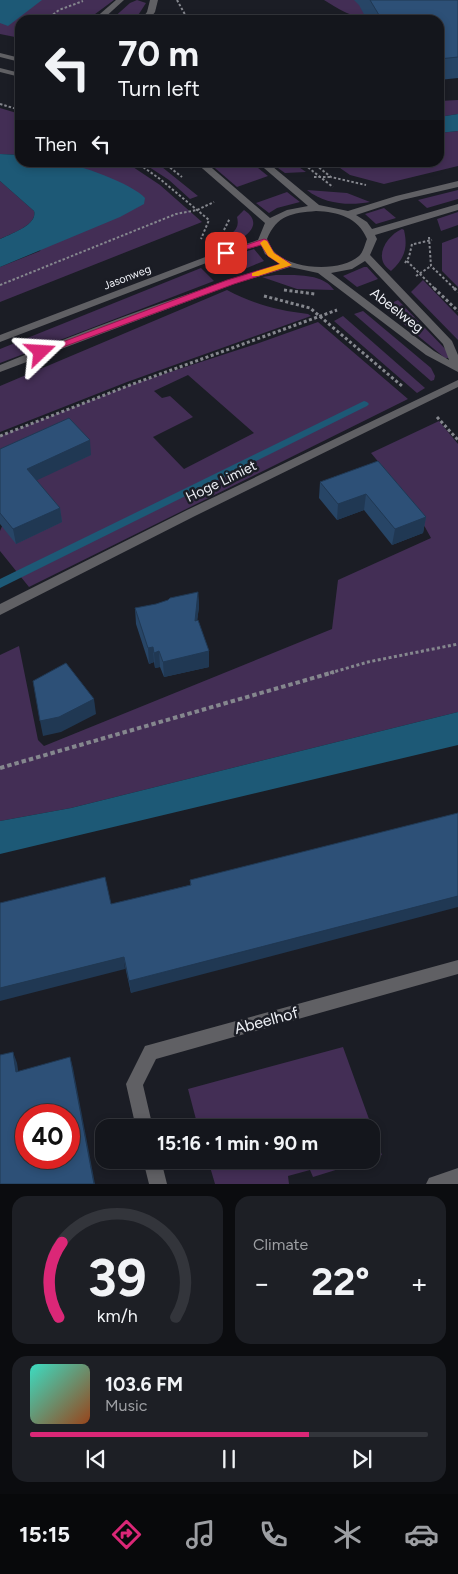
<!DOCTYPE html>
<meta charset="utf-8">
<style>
body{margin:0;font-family:Figtree,sans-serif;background:#1d1f25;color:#f1f3f6;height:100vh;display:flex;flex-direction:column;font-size:19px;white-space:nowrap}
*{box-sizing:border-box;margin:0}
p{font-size:16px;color:#9d9fa3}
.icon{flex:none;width:28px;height:28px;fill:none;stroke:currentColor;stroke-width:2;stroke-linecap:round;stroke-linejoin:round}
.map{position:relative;height:1184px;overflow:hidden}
.details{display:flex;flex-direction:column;gap:12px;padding:12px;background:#0b0c0f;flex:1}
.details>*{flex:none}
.top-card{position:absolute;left:15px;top:15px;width:429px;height:152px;border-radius:15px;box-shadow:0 2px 8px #0003,0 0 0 1px #33353b;background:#14161c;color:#f1f3f6;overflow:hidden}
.speed{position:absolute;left:15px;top:1104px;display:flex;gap:10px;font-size:25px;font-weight:700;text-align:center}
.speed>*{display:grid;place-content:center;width:65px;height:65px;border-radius:50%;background:#14161c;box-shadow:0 2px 8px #0003,0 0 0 1px #33353b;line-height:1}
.speed .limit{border:8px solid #d22;background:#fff;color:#111}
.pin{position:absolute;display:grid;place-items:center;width:42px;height:42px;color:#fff;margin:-21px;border-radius:10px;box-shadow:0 2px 8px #0006}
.me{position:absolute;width:55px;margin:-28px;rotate:70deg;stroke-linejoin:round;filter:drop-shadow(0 0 4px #0008)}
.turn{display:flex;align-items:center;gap:18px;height:105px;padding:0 20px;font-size:22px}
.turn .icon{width:65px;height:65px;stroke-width:2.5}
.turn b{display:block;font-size:35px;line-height:42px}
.then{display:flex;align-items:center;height:48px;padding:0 20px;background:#0003;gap:10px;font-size:19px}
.big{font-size:38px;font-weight:700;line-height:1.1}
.details .widget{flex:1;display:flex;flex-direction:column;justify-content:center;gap:8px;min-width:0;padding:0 18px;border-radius:15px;background:#1d1f25}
.details .dial{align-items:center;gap:0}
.dial svg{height:130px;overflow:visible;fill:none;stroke:#33353b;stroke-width:7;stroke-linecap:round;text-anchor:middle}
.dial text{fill:#f1f3f6;stroke:none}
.song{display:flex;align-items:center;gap:15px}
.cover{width:60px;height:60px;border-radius:8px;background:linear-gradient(135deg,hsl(170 70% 55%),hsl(20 70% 35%))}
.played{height:5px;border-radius:2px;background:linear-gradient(90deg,#db2777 70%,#33353b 70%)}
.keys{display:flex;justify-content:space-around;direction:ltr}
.heat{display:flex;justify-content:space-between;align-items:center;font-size:28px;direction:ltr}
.details .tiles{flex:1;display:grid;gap:12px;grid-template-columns:1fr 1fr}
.widget:last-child{grid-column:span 2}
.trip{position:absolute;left:95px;top:1119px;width:285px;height:50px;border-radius:15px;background:#14161c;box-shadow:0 2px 8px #0003,0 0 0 1px #33353b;font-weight:700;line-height:50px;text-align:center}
.dock{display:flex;height:80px;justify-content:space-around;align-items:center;background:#08090b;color:#9d9fa3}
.dock .icon{width:35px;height:35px}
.dock .active{color:#db2777}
.dock b{font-size:22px;color:#f1f3f6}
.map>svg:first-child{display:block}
.green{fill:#432e55;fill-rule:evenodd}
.water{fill:#1d5976}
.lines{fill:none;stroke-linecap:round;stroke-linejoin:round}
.stream{fill:#1d5976;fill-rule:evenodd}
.path-far2{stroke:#85878e;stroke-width:2;stroke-dasharray:2.5 2;stroke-linecap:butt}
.path-far1{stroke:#85878e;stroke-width:3;stroke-dasharray:3 2.5;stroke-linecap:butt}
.path{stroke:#85878e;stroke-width:4;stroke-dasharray:4.5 3;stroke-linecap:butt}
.minor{fill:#606064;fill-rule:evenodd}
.wall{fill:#274566}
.shaded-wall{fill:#203853}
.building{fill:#2d5077;stroke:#203853;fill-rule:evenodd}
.route{fill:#db2777;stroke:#8e194d}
.slow{fill:#f59e0b}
.labels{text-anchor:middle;stroke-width:5;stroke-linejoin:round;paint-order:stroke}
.far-street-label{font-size:11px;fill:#eef0f6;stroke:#1b1d25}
.street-label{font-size:14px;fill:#eef0f6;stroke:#1b1d25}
.near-street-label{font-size:16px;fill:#eef0f6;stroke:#1b1d25}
</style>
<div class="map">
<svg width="458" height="1184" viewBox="0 0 458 1184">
<rect width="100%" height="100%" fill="#1b1d25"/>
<g class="green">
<path d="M0,0H114L87,20H20V38L0,34Z"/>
<path d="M137,0L146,3L135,20H111L130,3Z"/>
<path d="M324,0H357L370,18C353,19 339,9 324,0Z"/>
<path d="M458,100V114L439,117V101Z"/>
<path d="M0,108L20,114V155L0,154Z"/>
<path d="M458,131V166L384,184L350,175L333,163L439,162V133Z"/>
<path d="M61,163H127L160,185L202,222L0,302V267L40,251L77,168Z"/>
<path d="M143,163H157L198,196L190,199L169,180Z"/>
<path d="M209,163H252L268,176L237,187Z"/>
<path d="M271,163H293L306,172L285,173Z"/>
<path d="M0,181L34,211C38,225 10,234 0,239Z"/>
<path d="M307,190L347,193L370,202C349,206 324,204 307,190Z"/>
<path d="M458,190V199L427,208L418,200Z"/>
<path d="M287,192L300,202L277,208L269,213L256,203Z"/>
<path d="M384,208L396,218L376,224L365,214Z"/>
<path d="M244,210C265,224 246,238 230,244L229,235C237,230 239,225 237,217Z"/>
<path d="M458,212V225L441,231L437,219Z"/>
<path d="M402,229L404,230C408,248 405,258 391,271C372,259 386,236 402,229Z"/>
<path d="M458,237V287L442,271V243Z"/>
<path d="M254,249L264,261L247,268L235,255Z"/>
<path d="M364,267H367L378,279L357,287L343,276Z"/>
<path d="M201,268L214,281L0,363V349Z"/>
<path d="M276,275C295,275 323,273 334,290L297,289L262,277Z"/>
<path d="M423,280L458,316V340L411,292Z"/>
<path d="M227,290C253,304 279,311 308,314L311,316L127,382L0,432V386Z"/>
<path d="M398,300L450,354V358H445L383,307Z"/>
<path d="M363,311L431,368L435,376L434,380L431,381L354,314Z"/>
<path d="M343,316L425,388L417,393L334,321Z"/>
<path d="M318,322L408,399L29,587L0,551V531L5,519L0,515V436L130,385L259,343ZM188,375L254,433L184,469L153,437L193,417L170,396L162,398L154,391Z"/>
<path d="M439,421L458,444V712L71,808L0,821V655L19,646L38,740L44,746L332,629L338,580L431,538L410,500L371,453Z"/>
<path d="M343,1047L382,1155L371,1159V1128L198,1127L188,1089Z"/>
<path d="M208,1160H368L313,1177L310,1170L288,1176L289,1184H215Z"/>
</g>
<g class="water">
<path d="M0,0H42L8,26L0,23Z"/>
<path d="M458,114V131L439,133V117Z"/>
<path d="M0,154L20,155V162C33,162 46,161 59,162C78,164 133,184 145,198L144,204L120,217L0,267V239C10,234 38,225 34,211L0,181Z"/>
<path d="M458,712V745L0,854V821L71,808Z"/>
</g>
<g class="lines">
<path class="stream" d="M364,401L367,402L369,404L367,406L0,588V579Z"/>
<g class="path-far2">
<path d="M177,0L188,20"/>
<path d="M46,20L59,10L83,1"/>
<path d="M0,104L20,110"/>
<path d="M136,162L160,179L209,220L201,239"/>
<path d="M163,162L182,177"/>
<path d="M301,162L333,187"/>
<path d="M312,162L331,177L366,185"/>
<path d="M314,177H331"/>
<path d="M224,230L230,218"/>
<path d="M429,237L431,266L455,289"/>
<path d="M414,244L432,240"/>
<path d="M407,261L435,289"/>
<path d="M405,263L409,257L412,244"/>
<path d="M416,276L431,266"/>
<path d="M0,285L176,214L197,210L214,202"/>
</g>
<g class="path-far1">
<path d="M434,288L458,311"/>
<path d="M454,288L458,292"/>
<path d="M284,290L315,294"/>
<path d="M264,296L310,308L402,386"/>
<path d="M437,417L458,440"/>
<path d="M0,436L130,385L337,310"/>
<path d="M330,673L368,662L458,644"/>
</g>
<path class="path" d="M0,768L334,672"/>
<g class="minor">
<path d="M116,0H124L102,20H93Z"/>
<path d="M150,0H158L155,12L149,20H141L147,12Z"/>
<path d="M0,53L20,58V62L0,57Z"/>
<path d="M0,68L20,73V77L0,72Z"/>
<path d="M195,162H205L270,218L287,210L308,206L257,162H267L319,205L348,211L396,196L458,181V187L402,200L356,215L367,222L372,229L458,204V210L375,235L377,239L370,255L452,341L458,355V372L426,355L318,273L290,267L234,284L0,372V365C92,327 186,293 281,264L265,254L261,245L214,260L0,342V335L208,256L258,240L265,223ZM316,211C338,212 358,217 367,239C365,244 363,253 359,256C340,273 288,270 272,249C270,246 269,242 267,239C277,215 292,213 316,211ZM365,261L443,344L449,360L434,351L331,273L352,269Z"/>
<path d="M458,380V387L195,516L0,615V604L187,510Z"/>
<path d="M458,960V974L156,1059L143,1085L153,1128H136L126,1084L145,1046Z"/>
<path d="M143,1160H161L167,1184H149Z"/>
<path d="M458,1168V1184H426L429,1178Z"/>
</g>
</g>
<g class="wall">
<path d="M354,0H458V78L439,80V20H367L359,5Z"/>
<path d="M0,449L91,455L36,480L60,508L62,522L16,544L0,524Z"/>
<path d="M378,461L426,517L423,533L392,545L364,510L337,520L319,498L320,482Z"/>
<path d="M198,592L199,607L197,620L209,667L164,677L160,667L155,668L154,662L149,664L136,624L135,608L156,604Z"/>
<path d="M458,813L131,993L111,904L190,885V880Z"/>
</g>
<g class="shaded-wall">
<path d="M90,440L91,455L29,484L27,469Z"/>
<path d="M366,494L364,510L337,520L338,504Z"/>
<path d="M60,508L62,522L16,544L13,529Z"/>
<path d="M426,517L423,533L392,545L395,529Z"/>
<path d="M198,592L199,607L195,637V621Z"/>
<path d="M153,647L154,662L149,664L148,648Z"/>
<path d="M159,651L160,667L155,668L154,653Z"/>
<path d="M209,651V667L164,677L163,662Z"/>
<path d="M94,699L96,714L61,732L43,736L40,721Z"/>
<path d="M458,896V907L131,993L129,981Z"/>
<path d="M124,957L125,969L0,1001V988Z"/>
<path d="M13,1052L17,1063L20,1083L16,1072Z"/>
<path d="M70,1057L73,1068L95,1184H94Z"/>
</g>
<g class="building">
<path d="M370,0H458V57L439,59V20H382Z"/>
<path d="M69,418L90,440L27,469L60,508L13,529L0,513V449Z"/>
<path d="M378,461L426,517L395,529L366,494L338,504L320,482Z"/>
<path d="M198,592L195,621L198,620L209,651L163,662L159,651L154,653L153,647L148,648L135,608L156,604L168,600L170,598Z"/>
<path d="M66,663L94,699L59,717L40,721L33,681Z"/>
<path d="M458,813V896L129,981L124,957L0,988V903L105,877L111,904L191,885L190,880Z"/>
<path d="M13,1052L16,1072L70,1057L94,1184H0V1055ZM26,1115H69V1158H26Z"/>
</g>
<path class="route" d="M264,239L267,240L274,253L290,263V266L234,284L44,354H37L36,352L227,280L280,264L268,256L261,245L226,255L222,253Z"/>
<path class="slow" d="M264,240L267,241L274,253L292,265L258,276H252V273L280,264L268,256L260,243Z"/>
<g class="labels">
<g class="far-street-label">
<text transform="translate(127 277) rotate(-21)" y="4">Jasonweg</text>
</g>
<g class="street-label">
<text transform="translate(397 310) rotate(38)" y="5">Abeelweg</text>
<text transform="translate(221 481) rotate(-26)" y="5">Hoge Limiet</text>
</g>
<g class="near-street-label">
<text transform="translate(266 1020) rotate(-15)" y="6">Abeelhof</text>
</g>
</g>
</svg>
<div class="speed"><div class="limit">40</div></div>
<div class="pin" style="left:226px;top:253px;background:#d93025"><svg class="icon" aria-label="arrive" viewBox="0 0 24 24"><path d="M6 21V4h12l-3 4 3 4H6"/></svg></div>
<svg class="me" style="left:41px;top:352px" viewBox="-20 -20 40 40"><path d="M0-17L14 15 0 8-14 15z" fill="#db2777" stroke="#fff" stroke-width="4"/></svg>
<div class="trip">15:16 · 1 min · 90 m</div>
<div class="top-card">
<div class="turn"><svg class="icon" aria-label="left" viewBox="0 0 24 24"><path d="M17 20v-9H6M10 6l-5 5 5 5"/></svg><div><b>70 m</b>Turn left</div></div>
<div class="then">Then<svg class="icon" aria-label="left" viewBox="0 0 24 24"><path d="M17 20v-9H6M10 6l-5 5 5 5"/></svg></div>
</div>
</div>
<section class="details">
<div class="tiles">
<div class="widget dial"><svg viewBox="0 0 100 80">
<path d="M14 69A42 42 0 1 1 86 69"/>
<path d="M14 69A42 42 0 0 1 16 23" stroke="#db2777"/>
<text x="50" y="56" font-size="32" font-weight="700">39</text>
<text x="50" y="72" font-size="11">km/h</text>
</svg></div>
<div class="widget"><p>Climate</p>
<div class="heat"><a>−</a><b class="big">22°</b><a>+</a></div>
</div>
<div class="widget">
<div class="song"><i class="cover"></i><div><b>103.6 FM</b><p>Music</p></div></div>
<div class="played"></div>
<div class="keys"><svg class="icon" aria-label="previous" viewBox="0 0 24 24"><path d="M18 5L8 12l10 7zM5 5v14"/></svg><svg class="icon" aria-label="pause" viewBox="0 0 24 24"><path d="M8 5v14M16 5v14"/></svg><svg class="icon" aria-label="next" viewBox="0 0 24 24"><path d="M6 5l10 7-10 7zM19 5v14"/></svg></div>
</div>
</div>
</section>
<nav class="dock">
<b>15:15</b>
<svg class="icon active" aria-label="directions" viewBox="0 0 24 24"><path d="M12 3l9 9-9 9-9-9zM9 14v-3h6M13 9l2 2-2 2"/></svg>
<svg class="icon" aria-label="music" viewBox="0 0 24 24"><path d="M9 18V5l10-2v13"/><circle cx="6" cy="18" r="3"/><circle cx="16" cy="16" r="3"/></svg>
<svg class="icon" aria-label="phone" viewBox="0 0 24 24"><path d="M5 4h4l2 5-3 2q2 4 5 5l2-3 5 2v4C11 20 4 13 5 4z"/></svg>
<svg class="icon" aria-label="climate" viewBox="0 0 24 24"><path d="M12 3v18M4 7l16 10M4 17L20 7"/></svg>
<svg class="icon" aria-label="car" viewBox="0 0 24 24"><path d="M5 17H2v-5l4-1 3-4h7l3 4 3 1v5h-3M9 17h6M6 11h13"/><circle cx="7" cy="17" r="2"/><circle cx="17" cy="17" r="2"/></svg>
</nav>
